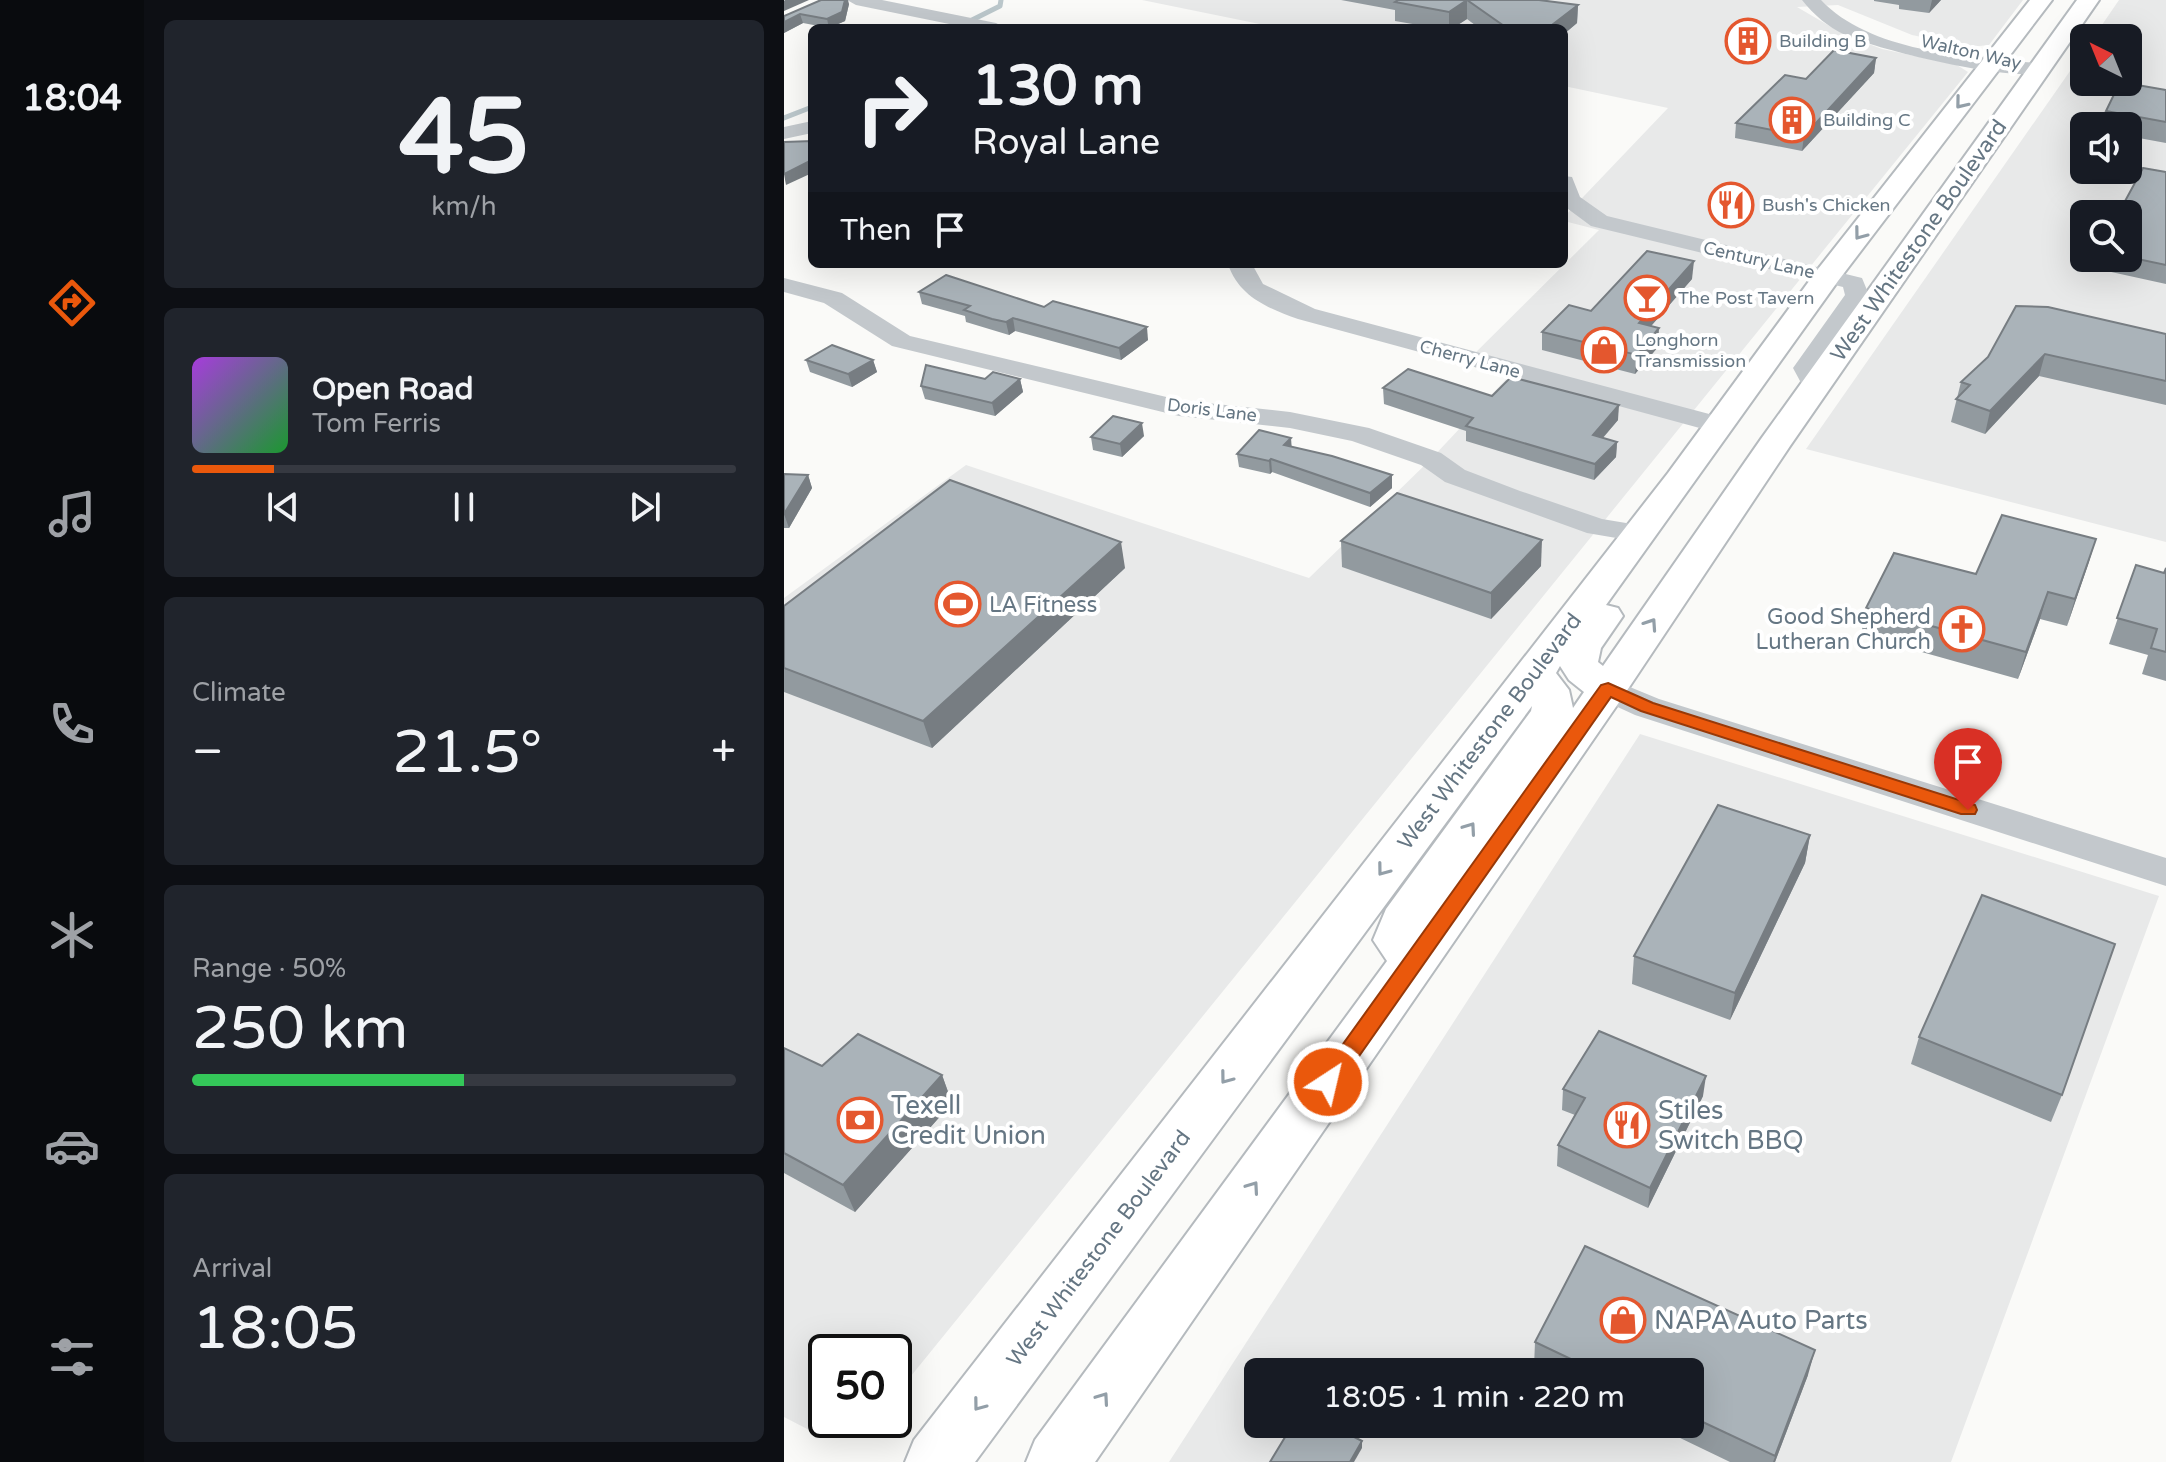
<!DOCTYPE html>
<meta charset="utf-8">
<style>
body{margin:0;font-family:"Varela Round",sans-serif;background:#20242c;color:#f1f3f6;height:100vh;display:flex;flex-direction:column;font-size:30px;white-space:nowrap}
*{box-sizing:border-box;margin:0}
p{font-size:26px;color:#9ea1a6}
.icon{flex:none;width:44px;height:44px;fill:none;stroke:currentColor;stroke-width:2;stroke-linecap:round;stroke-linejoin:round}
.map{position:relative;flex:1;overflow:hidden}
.drawer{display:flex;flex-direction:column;gap:20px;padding:20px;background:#0d0f14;width:640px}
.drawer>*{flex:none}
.top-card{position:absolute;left:24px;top:24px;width:760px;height:244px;border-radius:12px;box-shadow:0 8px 32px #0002;background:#171b24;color:#f1f3f6;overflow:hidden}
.needle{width:52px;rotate:317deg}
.controls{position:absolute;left:1286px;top:24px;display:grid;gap:16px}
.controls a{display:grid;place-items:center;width:72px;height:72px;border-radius:12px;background:#171b24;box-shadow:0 8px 32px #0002;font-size:40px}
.speed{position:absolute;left:24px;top:1334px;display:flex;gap:16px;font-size:40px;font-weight:700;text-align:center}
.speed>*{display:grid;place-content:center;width:104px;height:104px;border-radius:50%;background:#171b24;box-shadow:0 8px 32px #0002;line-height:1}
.speed .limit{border:4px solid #111;border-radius:12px;background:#fff;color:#111}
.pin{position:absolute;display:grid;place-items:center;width:68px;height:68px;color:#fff;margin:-82px -34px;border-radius:50% 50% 50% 0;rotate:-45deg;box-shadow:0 0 8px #0007}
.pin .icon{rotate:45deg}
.me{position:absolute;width:88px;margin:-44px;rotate:35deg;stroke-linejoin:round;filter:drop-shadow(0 0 6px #0008)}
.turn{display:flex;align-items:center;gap:28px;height:168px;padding:0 32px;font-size:36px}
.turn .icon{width:104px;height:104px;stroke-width:2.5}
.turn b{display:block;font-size:56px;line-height:68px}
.then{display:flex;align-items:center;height:76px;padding:0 32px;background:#0003;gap:16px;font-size:30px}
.big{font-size:60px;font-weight:600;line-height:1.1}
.drawer .widget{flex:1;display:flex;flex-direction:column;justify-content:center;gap:12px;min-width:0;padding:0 28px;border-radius:12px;background:#20242c}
.drawer .dial{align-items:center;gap:0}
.dial b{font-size:104px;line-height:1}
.song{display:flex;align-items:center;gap:24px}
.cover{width:96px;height:96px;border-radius:12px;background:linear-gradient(135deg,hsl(280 70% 55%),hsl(130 70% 35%))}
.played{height:8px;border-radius:4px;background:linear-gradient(90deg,#ea580c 15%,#363941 15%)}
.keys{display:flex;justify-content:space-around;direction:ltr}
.heat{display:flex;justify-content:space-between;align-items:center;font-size:44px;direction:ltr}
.charge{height:12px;border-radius:6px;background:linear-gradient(90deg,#34c759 50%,#363941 0)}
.trip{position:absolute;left:460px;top:1358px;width:460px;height:80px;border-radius:12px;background:#171b24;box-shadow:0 8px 32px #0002;font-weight:600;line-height:80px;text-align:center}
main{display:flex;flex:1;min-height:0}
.menu{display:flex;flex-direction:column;width:144px;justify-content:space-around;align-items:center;background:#090b0e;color:#9ea1a6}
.menu .icon{width:56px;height:56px}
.menu .active{color:#ea580c}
.menu b{font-size:36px;color:#f1f3f6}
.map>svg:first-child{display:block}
.built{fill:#e8e9e9;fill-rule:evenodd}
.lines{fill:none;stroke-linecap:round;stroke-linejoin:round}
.stream{stroke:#bbc7cb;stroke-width:5}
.major-casing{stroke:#b5babe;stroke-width:4}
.minor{fill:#c3c8cc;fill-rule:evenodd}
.major{fill:#fff;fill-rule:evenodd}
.wall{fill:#929a9f}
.shaded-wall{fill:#777d82}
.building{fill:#aab3b9;stroke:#777d82;stroke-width:2}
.oneway{stroke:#939fa8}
.route{fill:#ea580c;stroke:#983908;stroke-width:2}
.labels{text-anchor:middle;stroke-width:8;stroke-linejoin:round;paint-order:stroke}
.far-poi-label{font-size:18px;fill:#657683;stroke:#fff;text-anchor:start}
.far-street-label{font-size:18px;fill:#657683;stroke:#fff}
.street-label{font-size:22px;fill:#657683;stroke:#fff}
.poi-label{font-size:22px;fill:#657683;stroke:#fff;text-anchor:start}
.near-poi-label{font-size:26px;fill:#657683;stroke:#fff;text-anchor:start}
</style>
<main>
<nav class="menu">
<b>18:04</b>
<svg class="icon active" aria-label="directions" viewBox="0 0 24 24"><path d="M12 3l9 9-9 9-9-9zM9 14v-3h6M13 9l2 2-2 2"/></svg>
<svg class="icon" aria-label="music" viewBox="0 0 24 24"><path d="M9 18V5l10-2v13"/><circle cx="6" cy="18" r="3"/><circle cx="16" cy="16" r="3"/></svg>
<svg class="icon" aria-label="phone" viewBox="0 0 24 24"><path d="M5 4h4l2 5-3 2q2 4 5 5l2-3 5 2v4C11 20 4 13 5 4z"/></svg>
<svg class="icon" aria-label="climate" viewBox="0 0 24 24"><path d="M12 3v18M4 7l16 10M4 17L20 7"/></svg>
<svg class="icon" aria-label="car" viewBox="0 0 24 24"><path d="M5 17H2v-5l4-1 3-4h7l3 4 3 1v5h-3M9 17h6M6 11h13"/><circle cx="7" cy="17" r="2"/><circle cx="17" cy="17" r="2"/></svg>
<svg class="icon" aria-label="filters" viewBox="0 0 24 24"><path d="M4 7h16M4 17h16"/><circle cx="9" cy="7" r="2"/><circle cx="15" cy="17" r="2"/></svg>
</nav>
<section class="drawer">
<div class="widget dial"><b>45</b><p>km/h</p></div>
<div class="widget">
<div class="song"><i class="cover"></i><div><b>Open Road</b><p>Tom Ferris</p></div></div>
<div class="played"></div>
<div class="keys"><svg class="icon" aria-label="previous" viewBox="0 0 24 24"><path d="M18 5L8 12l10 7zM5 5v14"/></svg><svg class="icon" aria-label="pause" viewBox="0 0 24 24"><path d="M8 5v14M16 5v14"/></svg><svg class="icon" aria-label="next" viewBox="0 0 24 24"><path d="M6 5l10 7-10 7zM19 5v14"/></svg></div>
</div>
<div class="widget"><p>Climate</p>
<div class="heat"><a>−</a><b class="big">21.5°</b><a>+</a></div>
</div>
<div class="widget"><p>Range · 50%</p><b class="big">250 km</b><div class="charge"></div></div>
<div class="widget"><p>Arrival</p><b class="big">18:05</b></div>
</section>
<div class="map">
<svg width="1382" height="1462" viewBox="0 0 1382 1462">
<rect width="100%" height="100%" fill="#fafaf8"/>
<g class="built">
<path d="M358,0H1239L1205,45L1186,47L1128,35L1054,5L1013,7L1061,35L1098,49L1173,65L1184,72L110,1397V1352H42V1420H82L31,1433L0,1417V598L182,465L525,578L647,459L724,377L680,364L815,230L780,221V217L884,108L780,86V28H496Z"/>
<path d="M1335,0H1382V542L1022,449L1300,51V82H1344V38H1309ZM1300,126H1344V170H1300ZM1300,214H1344V258H1300Z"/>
<path d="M856,734L1375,896L1167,1462H385ZM474,1372H906V1424H474Z"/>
</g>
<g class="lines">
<g class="stream">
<path d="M172,28L216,6L217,0"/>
<path d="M0,118L28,107"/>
</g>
<g class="major-casing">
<path id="major" d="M1246,0H1268L1054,281L822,605L834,608L839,616L817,648L814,662L819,666L977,439L1293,0H1315L1006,446L838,698L311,1462H242L251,1440L603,961L589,940L602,909L747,711L748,706L191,1462H121L130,1440L884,473L1034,269ZM776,666L785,680L800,692L789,708L785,690L772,673Z"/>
</g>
<g class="minor">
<path d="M63,0H98L212,23L221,28H185L72,5Z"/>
<path d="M1018,0H1037C1086,52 1186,58 1254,63L1263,69C1245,88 1088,48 1061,35C1044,27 1030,15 1018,0Z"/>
<path d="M28,121V133L0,139V127Z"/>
<path d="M780,176L788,177L796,197L823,216L1078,278L1085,295L1035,368L1044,386L1040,392H1022L1009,368L1061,295L1059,287L807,226L780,206Z"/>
<path d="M444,264H468L479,284L531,309L944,419L947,425L944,431L934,433L514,319C484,308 455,297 444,264Z"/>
<path d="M0,278L58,293L126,336L395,400L506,412L585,428L657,453L681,470L736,491L818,519L866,527L871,533L866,539L856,542L803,533L661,482L637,465L568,441L506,428L395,416L108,346L40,303L0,292Z"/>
<path d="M824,678L875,699L1382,858V886L851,715L812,697L807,689L812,681Z"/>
</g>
<use href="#major" class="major"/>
</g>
<g class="wall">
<path d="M557,0H759L794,5L793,23L780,34V28H695L683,19L669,28H652L611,21V10Z"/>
<path d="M1090,0H1157L1145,13L1115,9V5L1090,1Z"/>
<path d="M65,4L61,21L45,28L19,23L0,33V16Z"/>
<path d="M1092,58L1090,73L1018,151L951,138L952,123L1022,79Z"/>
<path d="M1382,90V143L1344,136V126H1318L1322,111Z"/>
<path d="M1382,172V284L1309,268L1311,258H1344V214Z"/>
<path d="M908,279L867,326L874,347L851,374L758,350V332L807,311Z"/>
<path d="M135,292L364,340L337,360L231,331L225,335L182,322L181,316L138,304Z"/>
<path d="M1382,334V405L1255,376L1201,434L1167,422L1177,382L1204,357Z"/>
<path d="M22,360H89L93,372L68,387L26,372Z"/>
<path d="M201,379H236L239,392L211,416L141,399L137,386Z"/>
<path d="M599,388L708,396L834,420L819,438L833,442L832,457L810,480L682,441V431L600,404Z"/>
<path d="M360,436L338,457L309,450L307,437Z"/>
<path d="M508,447L608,488L586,507L488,472L486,474L455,467L453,454Z"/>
<path d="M0,474L24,475L28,488L5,528H0Z"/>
<path d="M1312,539L1283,626L1256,619L1234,679L1077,635L1082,608Z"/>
<path d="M557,541L757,566L707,619L558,567Z"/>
<path d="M1352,565L1380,573L1382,567V681L1358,674L1364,655L1325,644Z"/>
<path d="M341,568L148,748L0,692V606Z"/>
<path d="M1026,835L1021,863L946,1020L848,984L850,956Z"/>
<path d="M1135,1037L1278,1095L1267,1122L1127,1064Z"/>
<path d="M0,1048L38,1066L158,1075L168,1103L71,1212L0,1173Z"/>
<path d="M779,1089L919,1096L864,1208L773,1166L774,1145L791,1115L778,1110Z"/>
<path d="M751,1342L1024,1375L991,1462H946L867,1424H906V1372H760L750,1367Z"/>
</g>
<g class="shaded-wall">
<path d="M1,0H25L0,11V1Z"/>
<path d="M61,0H64L65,4L61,21L45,28L43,19Z"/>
<path d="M683,0V19L669,28H665V12Z"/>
<path d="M1148,0H1157L1145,13Z"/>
<path d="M794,5L793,23L780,34V28H764Z"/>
<path d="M16,14L19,23L0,33V22Z"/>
<path d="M1092,58L1090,73L1018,151L1020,136Z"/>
<path d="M28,160V173L2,185L0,174Z"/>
<path d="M910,261L908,279L854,341L855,323Z"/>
<path d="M229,318L231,331L225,335L222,322Z"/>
<path d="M363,327L364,340L337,360L335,348Z"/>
<path d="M875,328L874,347L851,374L853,355Z"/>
<path d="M1261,354L1255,376L1201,434L1206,411Z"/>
<path d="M89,360L93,372L68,387L64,374Z"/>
<path d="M236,379L239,392L211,416L208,403Z"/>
<path d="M835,405L834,420L808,450L809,435Z"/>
<path d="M358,423L360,436L338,457L336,444Z"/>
<path d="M507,438L508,451L500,445Z"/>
<path d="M833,442L832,457L810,480L811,464Z"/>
<path d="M487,459L488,472L486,474L485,461Z"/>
<path d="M24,475L28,488L5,528L0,514Z"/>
<path d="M608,475V488L586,507V493Z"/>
<path d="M1312,539L1304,565L1283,626L1291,599Z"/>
<path d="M758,540L757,566L707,619V593Z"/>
<path d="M337,542L341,568L148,748L139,721Z"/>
<path d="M1264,592L1256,619L1234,679L1242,652Z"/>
<path d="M1026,835L1021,863L946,1020L951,993Z"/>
<path d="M158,1075L168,1103L71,1212L59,1185Z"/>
<path d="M922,1076L919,1096L864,1208L866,1188Z"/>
<path d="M1031,1350L1024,1375L991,1462H989Z"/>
<path d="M578,1441V1448L570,1462H566Z"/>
</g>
<g class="building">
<path d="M37,0H61L58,12L43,19L16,14L0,22V16Z"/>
<path d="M614,0H755L794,5L764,28H723L683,0L665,12L611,2Z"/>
<path d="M1050,50L1092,58L1020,136L952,123L1001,75L1022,79Z"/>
<path d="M1336,82L1382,90V122L1322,111Z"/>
<path d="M28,141V160L0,174V142Z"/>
<path d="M1359,168L1382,172V265L1344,257V214H1334Z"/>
<path d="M863,251L910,261L855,323L875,328L853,355L758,332L785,305L807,311Z"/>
<path d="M162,275L260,307L269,301L363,327L335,348L229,318L222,322L208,319L180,310L186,306L135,292Z"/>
<path d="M1232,306L1264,307L1382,334V381L1261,354L1206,411L1172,399L1186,385L1177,382L1204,357Z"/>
<path d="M48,345L89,360L64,374L22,360Z"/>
<path d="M142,365L201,379L209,372L236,379L208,403L137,386Z"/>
<path d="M624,369L708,396L727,377L835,405L809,435L833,442L811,464L682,426L689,418L599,388Z"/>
<path d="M329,416L358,423L336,444L307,437Z"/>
<path d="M475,430L507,438L500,445L548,456L608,475L586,493L487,459L485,461L453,454Z"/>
<path d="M0,474L24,475L0,514Z"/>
<path d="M166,480L337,542L139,721L0,668V606Z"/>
<path d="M613,493L758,540L707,593L557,541Z"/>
<path d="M1218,515L1312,539L1291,599L1264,592L1242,652L1082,608L1110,553L1192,574Z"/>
<path d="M1352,565L1380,573L1382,568V652L1367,648L1373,629L1333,618Z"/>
<path d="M934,805L1026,835L951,993L850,956Z"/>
<path d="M1198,895L1331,944L1278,1095L1135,1037Z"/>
<path d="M815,1031L922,1076L866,1188L774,1145L801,1098L779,1089Z"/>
<path d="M74,1034L158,1075L59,1185L0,1153V1048L38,1066Z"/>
<path d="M801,1246L1031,1350L991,1456L906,1416V1372H814L751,1342Z"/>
<path d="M509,1424H545L578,1441L566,1462H486Z"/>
</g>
<defs><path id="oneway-chevron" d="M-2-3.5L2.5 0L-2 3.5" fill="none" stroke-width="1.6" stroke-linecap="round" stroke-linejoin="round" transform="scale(2)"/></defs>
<g class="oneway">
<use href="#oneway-chevron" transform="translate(1177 103) rotate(129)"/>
<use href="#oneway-chevron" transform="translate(1076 234) rotate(127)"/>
<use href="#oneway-chevron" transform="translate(867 624) rotate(-56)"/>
<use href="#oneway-chevron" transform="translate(686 828) rotate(-55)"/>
<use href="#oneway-chevron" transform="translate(599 870) rotate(127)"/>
<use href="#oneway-chevron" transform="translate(442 1078) rotate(127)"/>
<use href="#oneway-chevron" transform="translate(469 1187) rotate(-55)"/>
<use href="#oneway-chevron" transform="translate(319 1398) rotate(-55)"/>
<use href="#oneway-chevron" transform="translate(195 1405) rotate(127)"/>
</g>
<path class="route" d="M824,683L869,703L1191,805L1193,810L1191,814H1177L857,711L827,697L552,1089L544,1092L536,1089L533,1082L536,1076L817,685Z"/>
<defs>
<g id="building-ring" transform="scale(2.3)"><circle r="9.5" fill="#fff" stroke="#e4572e" stroke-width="1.5"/><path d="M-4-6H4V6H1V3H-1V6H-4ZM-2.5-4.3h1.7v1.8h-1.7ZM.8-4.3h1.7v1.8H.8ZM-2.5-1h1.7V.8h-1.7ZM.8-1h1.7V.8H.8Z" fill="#e4572e"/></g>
<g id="restaurant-ring" transform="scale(2.3)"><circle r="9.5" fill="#fff" stroke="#e4572e" stroke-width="1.5"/><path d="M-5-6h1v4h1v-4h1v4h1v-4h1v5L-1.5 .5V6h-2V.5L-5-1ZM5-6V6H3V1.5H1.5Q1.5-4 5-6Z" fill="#e4572e"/></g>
<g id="bar-ring" transform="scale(2.3)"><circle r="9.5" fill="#fff" stroke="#e4572e" stroke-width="1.5"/><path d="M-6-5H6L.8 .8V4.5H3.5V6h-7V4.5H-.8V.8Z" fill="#e4572e"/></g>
<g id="shop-ring" transform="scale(2.3)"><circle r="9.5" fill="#fff" stroke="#e4572e" stroke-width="1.5"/><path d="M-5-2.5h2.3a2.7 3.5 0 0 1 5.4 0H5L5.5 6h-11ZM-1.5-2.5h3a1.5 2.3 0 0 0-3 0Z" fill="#e4572e"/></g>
<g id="stadium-ring" transform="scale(2.3)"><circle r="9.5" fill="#fff" stroke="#e4572e" stroke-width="1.5"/><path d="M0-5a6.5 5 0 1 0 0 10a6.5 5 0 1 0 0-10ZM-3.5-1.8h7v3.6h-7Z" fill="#e4572e"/></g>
<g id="church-ring" transform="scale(2.3)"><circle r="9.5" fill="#fff" stroke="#e4572e" stroke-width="1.5"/><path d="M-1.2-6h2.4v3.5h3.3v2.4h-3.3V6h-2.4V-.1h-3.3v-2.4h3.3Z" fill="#e4572e"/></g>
<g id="bank-ring" transform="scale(2.3)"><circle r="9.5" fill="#fff" stroke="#e4572e" stroke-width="1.5"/><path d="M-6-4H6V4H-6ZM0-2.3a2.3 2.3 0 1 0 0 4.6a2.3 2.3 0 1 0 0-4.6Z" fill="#e4572e"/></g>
</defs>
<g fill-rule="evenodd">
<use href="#building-ring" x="964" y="41"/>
<use href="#building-ring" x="1008" y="120"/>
<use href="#restaurant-ring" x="947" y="205"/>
<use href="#bar-ring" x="863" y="298"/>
<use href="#shop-ring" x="820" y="350"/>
<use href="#stadium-ring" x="174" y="604"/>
<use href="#church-ring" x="1178" y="629"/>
<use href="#bank-ring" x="76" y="1120"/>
<use href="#restaurant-ring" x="843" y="1125"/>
<use href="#shop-ring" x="839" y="1320"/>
</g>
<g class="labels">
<g class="far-poi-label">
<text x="995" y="47">Building B</text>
<text x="1039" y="126">Building C</text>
<text x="978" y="211">Bush's Chicken</text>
<text x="894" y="304">The Post Tavern</text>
<text x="851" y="346">Longhorn<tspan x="851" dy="21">Transmission</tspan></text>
</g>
<g class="far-street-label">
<text transform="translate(1187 52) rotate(13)" y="6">Walton Way</text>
<text transform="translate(975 260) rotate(13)" y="6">Century Lane</text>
<text transform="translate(686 359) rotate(15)" y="6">Cherry Lane</text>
<text transform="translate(428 410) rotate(7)" y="6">Doris Lane</text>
</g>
<g class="street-label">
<text transform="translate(1134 240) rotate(-55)" y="8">West Whitestone Boulevard</text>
<text transform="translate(705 731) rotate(-53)" y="8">West Whitestone Boulevard</text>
<text transform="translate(314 1248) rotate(-53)" y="8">West Whitestone Boulevard</text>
</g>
<g class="poi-label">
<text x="205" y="612">LA Fitness</text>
<text x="1147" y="624" text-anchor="end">Good Shepherd<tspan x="1147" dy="25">Lutheran Church</tspan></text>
</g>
<g class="near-poi-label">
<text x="107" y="1114">Texell<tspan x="107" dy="30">Credit Union</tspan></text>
<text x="874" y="1119">Stiles<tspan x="874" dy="30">Switch BBQ</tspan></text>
<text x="870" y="1329">NAPA Auto Parts</text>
</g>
</g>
</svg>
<div class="controls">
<a><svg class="needle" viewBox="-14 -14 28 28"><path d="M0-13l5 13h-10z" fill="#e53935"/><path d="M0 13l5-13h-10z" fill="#9ea1a6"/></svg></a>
<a><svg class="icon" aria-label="sound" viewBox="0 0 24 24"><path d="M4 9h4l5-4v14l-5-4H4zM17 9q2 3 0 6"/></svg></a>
<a><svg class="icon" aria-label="search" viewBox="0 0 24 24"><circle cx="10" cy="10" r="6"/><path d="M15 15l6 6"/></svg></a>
</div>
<div class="speed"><div class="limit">50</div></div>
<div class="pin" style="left:1184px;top:810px;background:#d93025"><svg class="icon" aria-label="arrive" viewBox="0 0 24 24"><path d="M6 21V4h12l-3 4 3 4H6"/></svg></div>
<svg class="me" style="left:544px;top:1082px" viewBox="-20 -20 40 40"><circle r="17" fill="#ea580c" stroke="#fff" stroke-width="3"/><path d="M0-11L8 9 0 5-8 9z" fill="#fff"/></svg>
<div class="trip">18:05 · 1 min · 220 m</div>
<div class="top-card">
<div class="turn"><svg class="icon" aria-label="right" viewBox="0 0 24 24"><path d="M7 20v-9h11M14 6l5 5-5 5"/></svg><div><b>130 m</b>Royal Lane</div></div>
<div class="then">Then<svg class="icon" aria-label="arrive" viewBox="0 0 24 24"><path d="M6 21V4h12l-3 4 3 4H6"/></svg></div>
</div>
</div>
</main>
